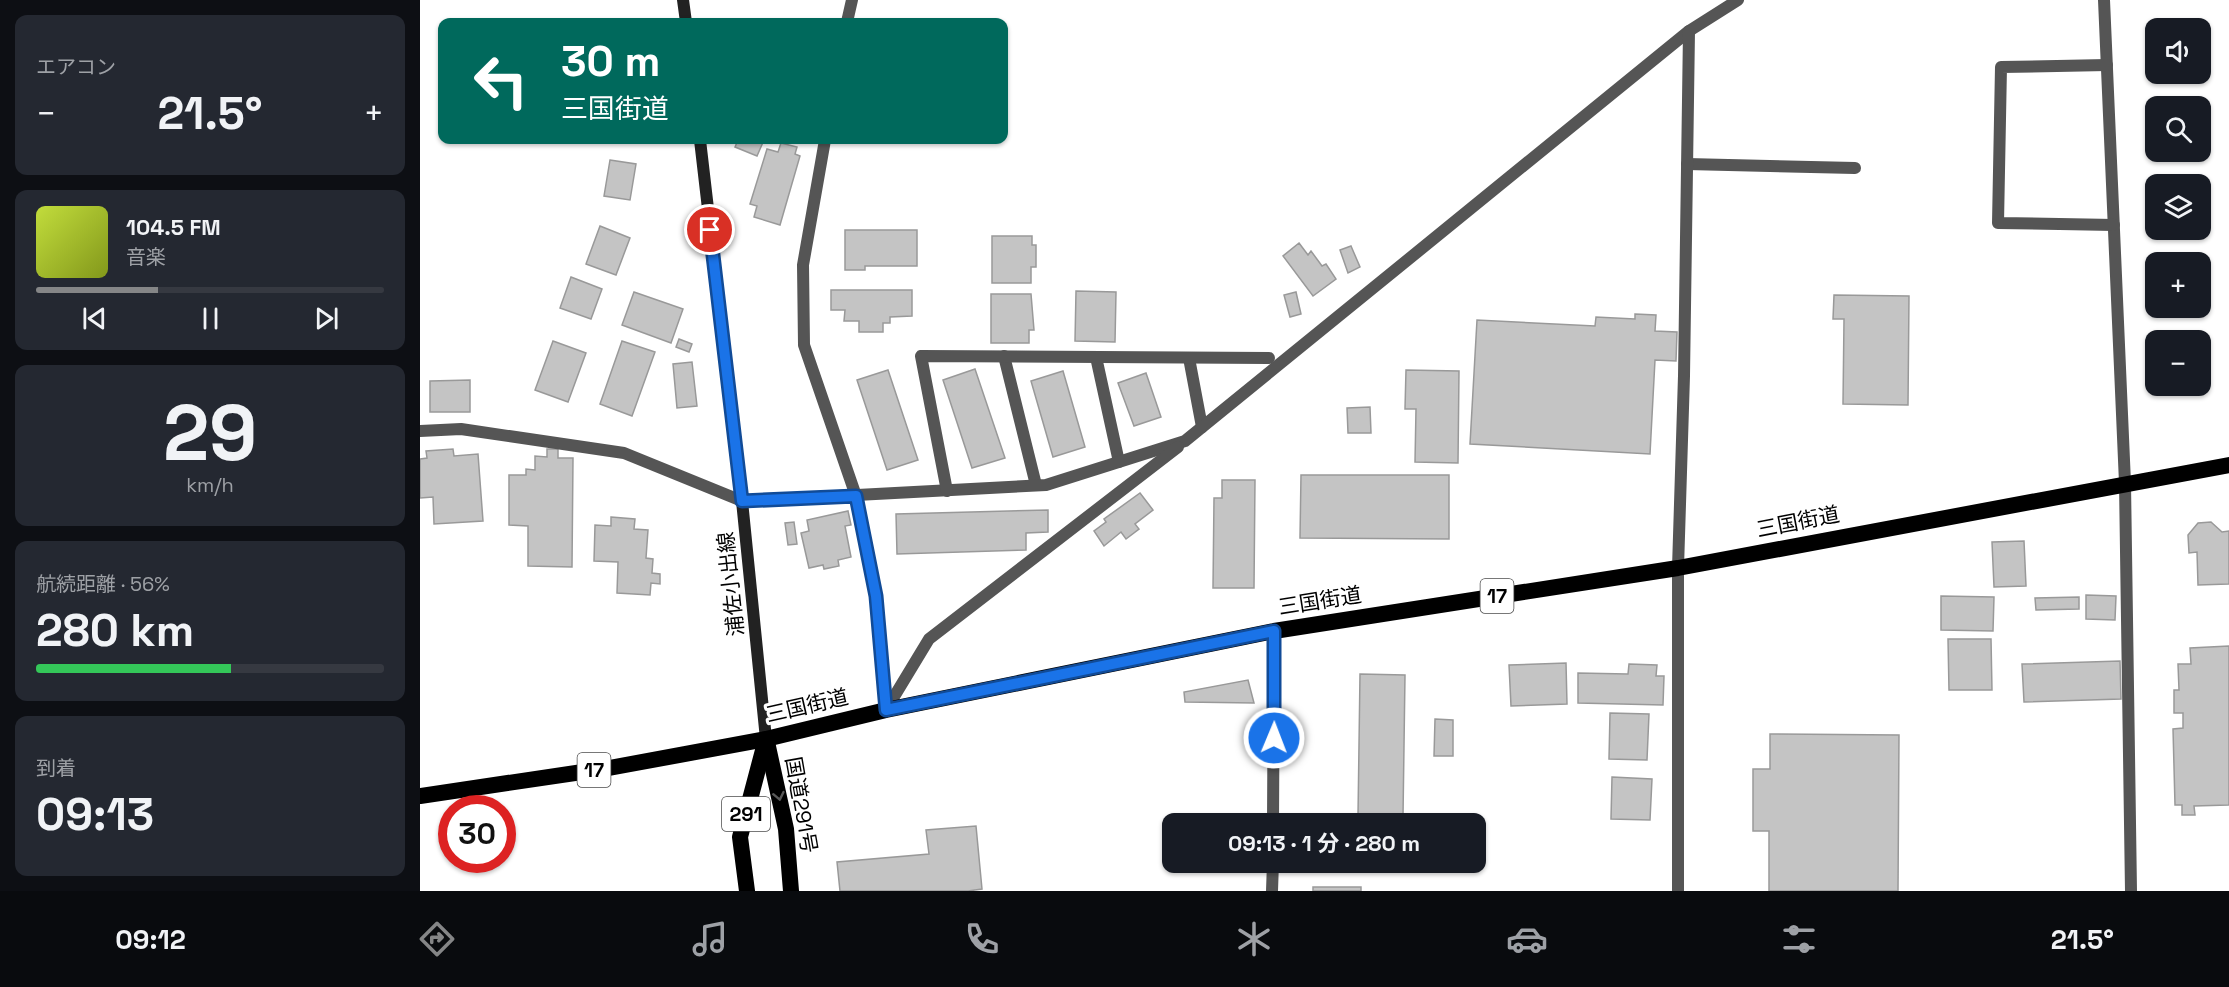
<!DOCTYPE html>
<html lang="ja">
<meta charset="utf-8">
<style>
body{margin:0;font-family:"Space Grotesk","Noto Sans JP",sans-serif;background:#242831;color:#f1f3f6;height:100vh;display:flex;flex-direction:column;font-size:22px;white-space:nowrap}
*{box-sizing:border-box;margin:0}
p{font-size:20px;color:#9ea1a6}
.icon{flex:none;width:33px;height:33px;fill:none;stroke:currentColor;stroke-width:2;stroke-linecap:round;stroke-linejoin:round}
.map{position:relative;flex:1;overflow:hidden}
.details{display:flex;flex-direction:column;gap:15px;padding:15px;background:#0d0f14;width:420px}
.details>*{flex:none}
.guide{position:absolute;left:18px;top:18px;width:570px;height:126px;border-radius:12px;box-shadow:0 2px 4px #0004;background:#00695c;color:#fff;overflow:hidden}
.buttons{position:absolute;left:1725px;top:18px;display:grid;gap:12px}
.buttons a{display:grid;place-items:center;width:66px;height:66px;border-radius:12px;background:#171b24;box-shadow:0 2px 4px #0004;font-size:30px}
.speed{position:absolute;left:18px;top:795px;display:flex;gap:12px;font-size:30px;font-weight:700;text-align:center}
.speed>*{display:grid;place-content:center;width:78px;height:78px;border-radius:50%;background:#171b24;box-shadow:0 2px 4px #0004;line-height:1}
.speed .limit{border:9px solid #d22;background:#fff;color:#111}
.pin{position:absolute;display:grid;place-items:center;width:51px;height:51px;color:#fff;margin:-26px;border:3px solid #fff;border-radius:50%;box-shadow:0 2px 6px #0007}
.me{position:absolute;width:66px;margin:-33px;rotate:1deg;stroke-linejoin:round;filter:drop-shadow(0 0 4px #0008)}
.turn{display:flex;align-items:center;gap:21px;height:126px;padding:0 24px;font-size:27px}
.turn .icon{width:78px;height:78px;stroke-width:2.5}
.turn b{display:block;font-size:42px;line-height:51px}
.big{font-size:45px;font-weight:700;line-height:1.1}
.details .widget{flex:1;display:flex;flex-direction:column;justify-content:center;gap:9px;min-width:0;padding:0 21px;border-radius:12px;background:#242831}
.details .dial{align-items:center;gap:0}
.dial b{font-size:78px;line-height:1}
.song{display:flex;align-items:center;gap:18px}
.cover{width:72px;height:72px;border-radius:9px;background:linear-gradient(135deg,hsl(70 70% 55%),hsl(70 70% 35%))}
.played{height:6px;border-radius:3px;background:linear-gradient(90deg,#858687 35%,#363941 35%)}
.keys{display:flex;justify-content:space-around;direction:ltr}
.heat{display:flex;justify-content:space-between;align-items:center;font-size:33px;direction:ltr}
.charge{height:9px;border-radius:4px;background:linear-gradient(90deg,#34c759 56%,#363941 0)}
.trip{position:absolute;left:742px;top:813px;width:324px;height:60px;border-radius:12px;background:#171b24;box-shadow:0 2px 4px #0004;font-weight:700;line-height:60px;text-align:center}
.menu{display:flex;height:96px;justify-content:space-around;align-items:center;background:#090b0e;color:#9ea1a6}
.menu .icon{width:42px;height:42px}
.menu .selected{color:#858687}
.menu b{font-size:27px;color:#f1f3f6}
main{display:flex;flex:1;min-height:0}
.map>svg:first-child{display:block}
.building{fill:#c4c4c4;stroke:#999;stroke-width:1.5}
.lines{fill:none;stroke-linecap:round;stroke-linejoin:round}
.minor{stroke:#555;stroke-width:12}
.secondary{stroke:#222;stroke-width:12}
.trunk{stroke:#000;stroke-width:16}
.oneway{stroke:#595959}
.route-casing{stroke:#114b97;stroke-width:15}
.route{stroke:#1a73e8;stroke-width:10}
.labels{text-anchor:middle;stroke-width:6;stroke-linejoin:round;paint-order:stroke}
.shield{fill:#fff;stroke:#4c4c4c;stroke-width:1.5}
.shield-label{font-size:20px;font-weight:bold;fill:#000}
.street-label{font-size:21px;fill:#000;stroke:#fff}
</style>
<main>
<section class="details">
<div class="widget"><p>エアコン</p>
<div class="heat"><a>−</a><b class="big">21.5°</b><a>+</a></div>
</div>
<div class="widget">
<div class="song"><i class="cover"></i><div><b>104.5 FM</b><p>音楽</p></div></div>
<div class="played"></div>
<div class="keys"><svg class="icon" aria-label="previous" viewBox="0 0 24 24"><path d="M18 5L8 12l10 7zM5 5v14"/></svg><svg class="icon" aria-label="pause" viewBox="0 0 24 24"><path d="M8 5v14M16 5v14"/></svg><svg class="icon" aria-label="next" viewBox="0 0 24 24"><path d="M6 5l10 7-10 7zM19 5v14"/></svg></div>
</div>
<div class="widget dial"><b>29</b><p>km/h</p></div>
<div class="widget"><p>航続距離 · 56%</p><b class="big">280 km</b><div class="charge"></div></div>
<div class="widget"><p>到着</p><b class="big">09:13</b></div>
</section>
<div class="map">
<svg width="1809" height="891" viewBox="0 0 1809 891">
<rect width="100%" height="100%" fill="#fff"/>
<g class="building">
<path d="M318,140H344L337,156L315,147Z"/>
<path d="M361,143L377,147L375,154L380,156L360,225L334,217L337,206L330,204L347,149L358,152Z"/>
<path d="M190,160L216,164L210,200L184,196Z"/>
<path d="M180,226L210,238L196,275L166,264Z"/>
<path d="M425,230H497V266H445V270H425Z"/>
<path d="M572,236H612V245H616V267H611V283H572Z"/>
<path d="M879,243L888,255L891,251L902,266L906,264L916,279L893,296L863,256Z"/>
<path d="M931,246L940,267L928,273L920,250Z"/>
<path d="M151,277L182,289L171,319L140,308Z"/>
<path d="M411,290H492V316L470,317V323H463V332H439V321H424L425,310H411Z"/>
<path d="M656,291L696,292L695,342L655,341Z"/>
<path d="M214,292L263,309L251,343L202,325Z"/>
<path d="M876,292L881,314L870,317L864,295Z"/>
<path d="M571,294H611L614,330H609V343H571Z"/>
<path d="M1414,295L1489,296L1488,405L1423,404L1424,319H1413Z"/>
<path d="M1215,314L1236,315L1235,331L1257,332L1256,361L1235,360L1230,454L1050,444L1057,320L1175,326L1176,317L1215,319Z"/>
<path d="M259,339L272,344L269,352L256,347Z"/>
<path d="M133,341L166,353L148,402L115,390Z"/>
<path d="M202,341L235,352L212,416L180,404Z"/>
<path d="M272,362L277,406L257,408L253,364Z"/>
<path d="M555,369L585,458L552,468L523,380Z"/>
<path d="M468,370L498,460L467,470L437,380Z"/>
<path d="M986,370L1039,371L1038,463L995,462L996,409H985Z"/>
<path d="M643,371L665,447L633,457L611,381Z"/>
<path d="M726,373L741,417L714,426L698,383Z"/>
<path d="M50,380V412H10V381Z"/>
<path d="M950,407L951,433H928L927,408Z"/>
<path d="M33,449L34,456L58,454L63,521L14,524L13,497L0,498V459L7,458L6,451Z"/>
<path d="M127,449H138V458H153L152,567L108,566V526L89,525V475H106V469L115,470V456L127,457Z"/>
<path d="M881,475H1029V539L880,538Z"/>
<path d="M802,480H835L834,588H793L794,498H802Z"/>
<path d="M720,493L733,510L715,524L719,529L706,539L701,532L684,546L674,531L686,522L684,519Z"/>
<path d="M628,510V532L606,533V550L477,554L476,514Z"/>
<path d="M428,511L431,525L425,526L431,557L418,560L419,566L404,569L403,565L389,568L381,533L389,531L387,520Z"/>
<path d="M191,517L215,519L214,529L228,530L226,558L233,559L232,573L240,574V584L231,583L230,595L197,593L198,562L174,561L175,525L191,526Z"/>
<path d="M374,522L377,544L368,545L365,523Z"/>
<path d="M1791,522L1802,532L1809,531V584L1778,585L1777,552L1769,553L1768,535L1778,523Z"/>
<path d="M1604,541L1606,586L1574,587L1572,542Z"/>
<path d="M1666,595L1696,596L1695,620L1666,619Z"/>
<path d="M1521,596L1574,597L1573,631L1521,630Z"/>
<path d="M1659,597V609L1616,610L1615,598Z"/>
<path d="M1528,639H1571L1572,690H1529Z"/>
<path d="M1809,646V805L1774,806L1775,815H1762V805H1755L1753,729L1763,728V713H1754V690H1759L1758,664H1771L1770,648Z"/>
<path d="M1700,661L1701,699L1604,702L1602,664Z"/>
<path d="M1146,663L1147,704L1091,706L1089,665Z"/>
<path d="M1209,664L1237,665L1236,676H1244L1243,705L1158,703V673L1208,674Z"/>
<path d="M940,674L985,675L983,817L938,816Z"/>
<path d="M828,680L834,703L765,702L764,692Z"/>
<path d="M1190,713L1229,714L1227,760L1189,759Z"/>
<path d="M1015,719L1033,720V756H1014Z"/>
<path d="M1350,734L1479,735L1478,891H1349V831H1333V769H1350Z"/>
<path d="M1192,777L1232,779L1230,820L1191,819Z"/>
<path d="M556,826L562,889L548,891H420L417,862L509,854L506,830Z"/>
<rect x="893" y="887" width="48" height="4"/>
</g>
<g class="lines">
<g class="minor">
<path d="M1684,0L1705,483L1711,891"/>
<path d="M427,22L432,0"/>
<path d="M1687,65L1581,67L1578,223L1694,225"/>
<path d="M405,140L383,265L384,345L436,496L456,596L466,710"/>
<path d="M1267,164L1435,168"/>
<path d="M584,356L616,485"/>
<path d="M676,357L699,462"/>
<path d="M769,358L782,427"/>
<path d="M0,431L41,429L204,453L322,501L626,485L765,441L1269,31L1318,0"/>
<path d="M527,491L501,356L849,358"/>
<path d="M466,710L509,639L758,447"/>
<path d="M853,824L854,631"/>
<path d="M852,891L853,862"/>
<path d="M1258,891V568L1264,376L1269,31"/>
</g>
<g class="secondary">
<path d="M263,0L266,22"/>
<path d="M280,140L322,501L346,739"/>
</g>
<g class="trunk">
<path d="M347,742L366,829L371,891"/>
<path d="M0,796L189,768L346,739L466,710L854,631L1258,568L1809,465"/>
<path d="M327,891L320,837L346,739"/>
</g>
</g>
<defs><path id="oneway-chevron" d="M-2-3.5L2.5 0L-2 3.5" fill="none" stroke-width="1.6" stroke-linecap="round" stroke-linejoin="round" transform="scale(1.5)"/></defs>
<use class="oneway" href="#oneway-chevron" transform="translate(359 796) rotate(78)"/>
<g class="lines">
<g class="route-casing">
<path id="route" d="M290,230L322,501L436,496L456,596L466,710L854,631V738"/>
</g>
<use href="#route" class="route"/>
</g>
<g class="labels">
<g class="shield">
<rect x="1060.5" y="579" width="33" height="34" rx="4.5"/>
<rect x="157.5" y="753" width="33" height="34" rx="4.5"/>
<rect x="302" y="797" width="48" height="34" rx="4.5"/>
</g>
<g class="shield-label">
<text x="1077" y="603">17</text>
<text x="174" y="777">17</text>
<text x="326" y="821">291</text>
</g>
<g class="street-label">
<text transform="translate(1378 522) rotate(-11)" y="7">三国街道</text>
<text transform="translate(311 584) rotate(-96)" y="7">浦佐小出線</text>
<text transform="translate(900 601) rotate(-9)" y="7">三国街道</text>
<text transform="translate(387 706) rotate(-13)" y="7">三国街道</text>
<text transform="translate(381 805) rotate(80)" y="7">国道291号</text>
</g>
</g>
</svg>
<div class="buttons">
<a><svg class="icon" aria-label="sound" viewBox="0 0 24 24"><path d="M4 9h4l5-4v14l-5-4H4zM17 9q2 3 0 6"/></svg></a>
<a><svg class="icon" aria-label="search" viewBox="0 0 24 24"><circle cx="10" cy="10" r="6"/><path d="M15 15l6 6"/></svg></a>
<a><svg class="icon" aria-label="layers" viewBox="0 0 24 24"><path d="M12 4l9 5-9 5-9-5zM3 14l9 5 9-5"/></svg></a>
<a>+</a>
<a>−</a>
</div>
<div class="speed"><div class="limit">30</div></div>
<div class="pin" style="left:290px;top:230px;background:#d93025"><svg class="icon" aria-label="arrive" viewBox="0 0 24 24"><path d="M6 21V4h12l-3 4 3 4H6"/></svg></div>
<svg class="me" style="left:854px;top:738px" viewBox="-20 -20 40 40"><circle r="17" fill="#1a73e8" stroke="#fff" stroke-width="3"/><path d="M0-11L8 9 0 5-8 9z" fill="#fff"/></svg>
<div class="trip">09:13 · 1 分 · 280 m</div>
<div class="guide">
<div class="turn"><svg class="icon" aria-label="left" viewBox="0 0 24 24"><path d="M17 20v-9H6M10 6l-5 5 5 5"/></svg><div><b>30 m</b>三国街道</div></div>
</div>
</div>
</main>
<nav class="menu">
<b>09:12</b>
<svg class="icon selected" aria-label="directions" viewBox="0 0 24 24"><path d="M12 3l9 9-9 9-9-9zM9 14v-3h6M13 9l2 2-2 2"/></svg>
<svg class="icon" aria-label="music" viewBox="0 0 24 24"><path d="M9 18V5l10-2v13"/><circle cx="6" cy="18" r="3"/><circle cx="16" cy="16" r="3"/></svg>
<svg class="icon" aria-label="phone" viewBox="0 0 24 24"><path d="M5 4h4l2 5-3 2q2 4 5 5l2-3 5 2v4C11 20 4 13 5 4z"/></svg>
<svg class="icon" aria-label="climate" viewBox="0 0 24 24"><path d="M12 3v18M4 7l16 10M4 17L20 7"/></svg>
<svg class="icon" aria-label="car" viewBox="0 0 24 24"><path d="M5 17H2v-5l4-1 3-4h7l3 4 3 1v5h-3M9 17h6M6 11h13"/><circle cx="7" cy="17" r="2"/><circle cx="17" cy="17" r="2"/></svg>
<svg class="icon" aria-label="filters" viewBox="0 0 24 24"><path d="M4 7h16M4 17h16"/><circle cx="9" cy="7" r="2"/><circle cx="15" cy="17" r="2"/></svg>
<b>21.5°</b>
</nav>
